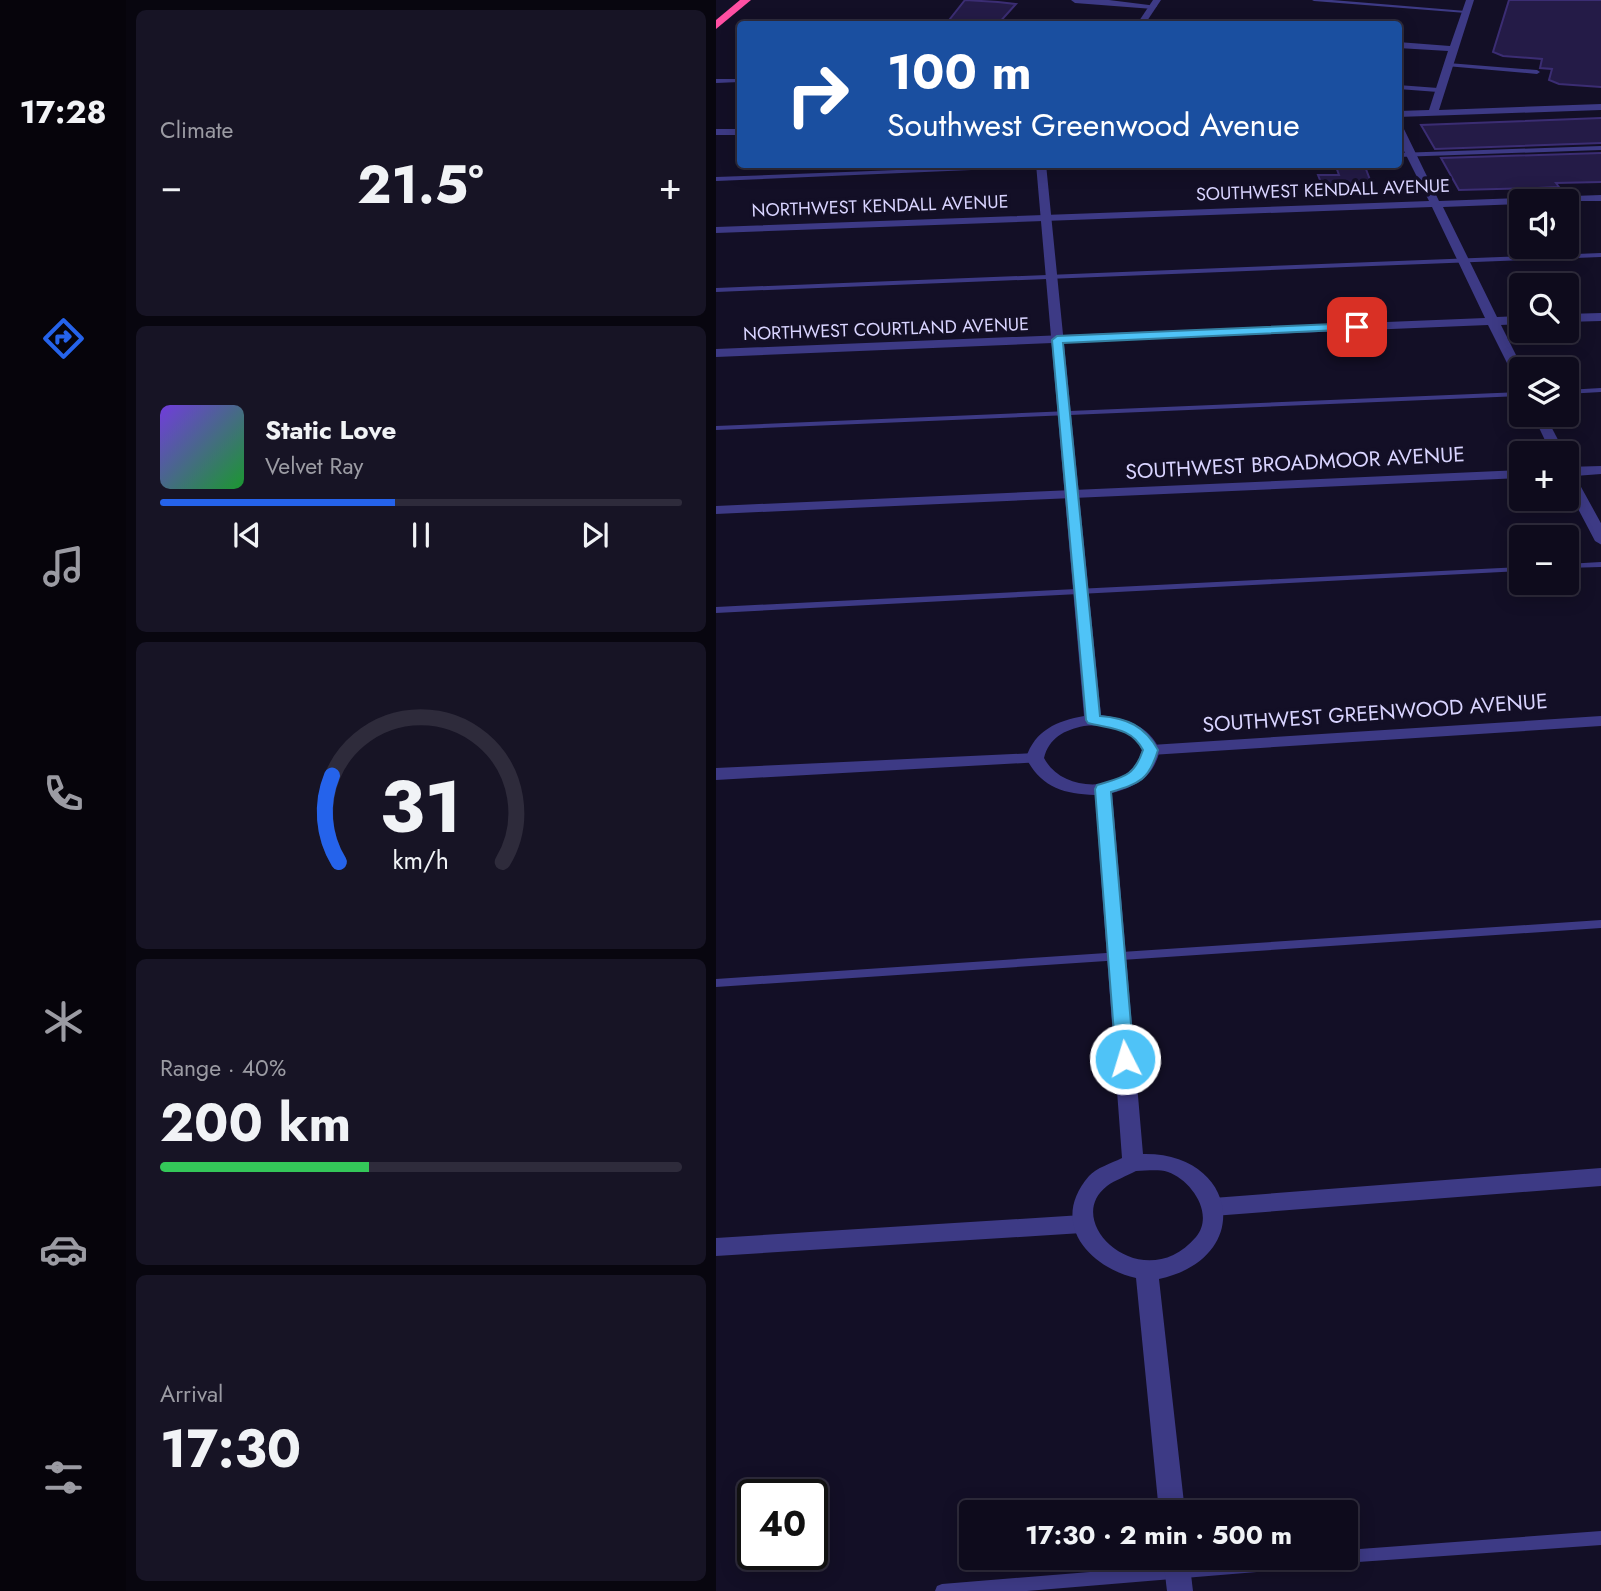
<!DOCTYPE html>
<meta charset="utf-8">
<style>
body{margin:0;font-family:Jost,sans-serif;background:#171425;color:#f1f3f6;height:100vh;display:flex;flex-direction:column;font-size:26px;white-space:nowrap}
*{box-sizing:border-box;margin:0}
p{font-size:23px;color:#9b9ba3}
.icon{flex:none;width:38px;height:38px;fill:none;stroke:currentColor;stroke-width:2;stroke-linecap:round;stroke-linejoin:round}
.map{position:relative;flex:1;overflow:hidden}
.sheet{display:flex;flex-direction:column;gap:10px;padding:10px;background:#08060f;width:590px}
.sheet>*{flex:none}
.banner{position:absolute;left:21px;top:21px;width:665px;height:147px;border-radius:7px;box-shadow:0 4px 18px #0003,0 0 0 2px #2e2b3b;background:#1a4fa0;color:#fff;overflow:hidden}
.fabs{position:absolute;left:793px;top:189px;display:grid;gap:14px}
.fabs a{display:grid;place-items:center;width:70px;height:70px;border-radius:7px;background:#0e0b1c;box-shadow:0 4px 18px #0003,0 0 0 2px #2e2b3b;font-size:35px}
.speed{position:absolute;left:21px;top:1479px;display:flex;gap:14px;font-size:35px;font-weight:700;text-align:center}
.speed>*{display:grid;place-content:center;width:91px;height:91px;border-radius:50%;background:#0e0b1c;box-shadow:0 4px 18px #0003,0 0 0 2px #2e2b3b;line-height:1}
.speed .limit{border:4px solid #111;border-radius:10px;background:#fff;color:#111}
.pin{position:absolute;display:grid;place-items:center;width:60px;height:60px;color:#fff;margin:-30px;border-radius:14px;box-shadow:0 4px 10px #0006}
.me{position:absolute;width:77px;margin:-38px;rotate:355deg;stroke-linejoin:round;filter:drop-shadow(0 0 5px #0008)}
.turn{display:flex;align-items:center;gap:24px;height:147px;padding:0 35px;font-size:32px}
.turn .icon{width:91px;height:91px;stroke-width:2.5}
.turn b{display:block;font-size:49px;line-height:60px}
.big{font-size:52px;font-weight:700;line-height:1.1}
.sheet .widget{flex:1;display:flex;flex-direction:column;justify-content:center;gap:10px;min-width:0;padding:0 24px;border-radius:10px;background:#171425}
.sheet .dial{align-items:center;gap:0}
.dial svg{height:182px;overflow:visible;fill:none;stroke:#2e2b3b;stroke-width:7;stroke-linecap:round;text-anchor:middle}
.dial text{fill:#f1f3f6;stroke:none}
.song{display:flex;align-items:center;gap:21px}
.cover{width:84px;height:84px;border-radius:10px;background:linear-gradient(135deg,hsl(260 70% 55%),hsl(130 70% 35%))}
.played{height:7px;border-radius:4px;background:linear-gradient(90deg,#2563eb 45%,#2e2b3b 45%)}
.keys{display:flex;justify-content:space-around;direction:ltr}
.heat{display:flex;justify-content:space-between;align-items:center;font-size:38px;direction:ltr}
.charge{height:10px;border-radius:5px;background:linear-gradient(90deg,#34c759 40%,#2e2b3b 0)}
.trip{position:absolute;left:243px;top:1500px;width:399px;height:70px;border-radius:7px;background:#0e0b1c;box-shadow:0 4px 18px #0003,0 0 0 2px #2e2b3b;font-weight:700;line-height:70px;text-align:center}
main{display:flex;flex:1;min-height:0}
.dock{display:flex;flex-direction:column;width:126px;justify-content:space-around;align-items:center;background:#06040b;color:#9b9ba3}
.dock .icon{width:49px;height:49px}
.dock .active{color:#2563eb}
.dock b{font-size:32px;color:#f1f3f6}
.map>svg:first-child{display:block}
.building{fill:#241b47;stroke:#3b2d73;stroke-width:2}
.lines{fill:none;stroke-linecap:round;stroke-linejoin:round}
.service{fill:#3d3a85;fill-rule:evenodd}
.minor{fill:#3d3a85;fill-rule:evenodd}
.tertiary{fill:#3d3a85;fill-rule:evenodd}
.motorway{fill:#ff4fa3;fill-rule:evenodd}
.route{fill:#4fc3f7;stroke:#337fa1;stroke-width:2}
.labels{text-anchor:middle;stroke-width:7;stroke-linejoin:round;paint-order:stroke}
.far-street-label{font-size:18px;fill:#d9d4ff;stroke:#130f26}
.street-label{font-size:21px;fill:#d9d4ff;stroke:#130f26}
</style>
<main>
<nav class="dock">
<b>17:28</b>
<svg class="icon active" aria-label="directions" viewBox="0 0 24 24"><path d="M12 3l9 9-9 9-9-9zM9 14v-3h6M13 9l2 2-2 2"/></svg>
<svg class="icon" aria-label="music" viewBox="0 0 24 24"><path d="M9 18V5l10-2v13"/><circle cx="6" cy="18" r="3"/><circle cx="16" cy="16" r="3"/></svg>
<svg class="icon" aria-label="phone" viewBox="0 0 24 24"><path d="M5 4h4l2 5-3 2q2 4 5 5l2-3 5 2v4C11 20 4 13 5 4z"/></svg>
<svg class="icon" aria-label="climate" viewBox="0 0 24 24"><path d="M12 3v18M4 7l16 10M4 17L20 7"/></svg>
<svg class="icon" aria-label="car" viewBox="0 0 24 24"><path d="M5 17H2v-5l4-1 3-4h7l3 4 3 1v5h-3M9 17h6M6 11h13"/><circle cx="7" cy="17" r="2"/><circle cx="17" cy="17" r="2"/></svg>
<svg class="icon" aria-label="filters" viewBox="0 0 24 24"><path d="M4 7h16M4 17h16"/><circle cx="9" cy="7" r="2"/><circle cx="15" cy="17" r="2"/></svg>
</nav>
<section class="sheet">
<div class="widget"><p>Climate</p>
<div class="heat"><a>−</a><b class="big">21.5°</b><a>+</a></div>
</div>
<div class="widget">
<div class="song"><i class="cover"></i><div><b>Static Love</b><p>Velvet Ray</p></div></div>
<div class="played"></div>
<div class="keys"><svg class="icon" aria-label="previous" viewBox="0 0 24 24"><path d="M18 5L8 12l10 7zM5 5v14"/></svg><svg class="icon" aria-label="pause" viewBox="0 0 24 24"><path d="M8 5v14M16 5v14"/></svg><svg class="icon" aria-label="next" viewBox="0 0 24 24"><path d="M6 5l10 7-10 7zM19 5v14"/></svg></div>
</div>
<div class="widget dial"><svg viewBox="0 0 100 80">
<path d="M14 69A42 42 0 1 1 86 69"/>
<path d="M14 69A42 42 0 0 1 11 31" stroke="#2563eb"/>
<text x="50" y="56" font-size="32" font-weight="700">31</text>
<text x="50" y="72" font-size="11">km/h</text>
</svg></div>
<div class="widget"><p>Range · 40%</p><b class="big">200 km</b><div class="charge"></div></div>
<div class="widget"><p>Arrival</p><b class="big">17:30</b></div>
</section>
<div class="map">
<svg width="886" height="1591" viewBox="0 0 886 1591">
<rect width="100%" height="100%" fill="#130f26"/>
<g class="building">
<path d="M249,0L282,2L300,4L282,24H230Z"/>
<path d="M793,0H886V87L843,84L833,80L836,69L824,68L826,59L787,56L777,52Z"/>
<path d="M886,118V143L719,149L705,125Z"/>
<path d="M886,153V182L840,183L843,187L821,188L743,190L725,158Z"/>
<path d="M619,164H648L659,193L610,195L602,175H623Z"/>
</g>
<g class="lines">
<g class="service">
<path d="M596,0H616L750,11L752,12L750,13L598,1Z"/>
<path d="M732,63L821,70L824,72L821,74L730,66V64Z"/>
<path d="M0,79H24V82L0,83Z"/>
<path d="M682,85L722,88L725,90L722,92L682,89Z"/>
<path d="M886,146V150L682,157V153Z"/>
<path d="M335,164H397L0,181V177Z"/>
<path d="M886,253V257L0,292V288Z"/>
<path d="M886,388V392L850,394V390Z"/>
<path d="M805,392V396L0,430V426Z"/>
<path d="M886,562V567L850,568V564Z"/>
<path d="M805,567V571L0,613V607Z"/>
<path d="M886,920V928L0,987V979Z"/>
<path d="M886,1531V1545L628,1563L624,1565L311,1591H219L221,1586L226,1584L546,1558H630V1550Z"/>
</g>
<g class="minor">
<path d="M355,0H393L441,6L437,9L359,3Z"/>
<path d="M750,0H758L723,110L886,104V110L682,117V111L713,110L732,51L682,48V42L734,46Z"/>
<path d="M426,20L444,24H423Z"/>
<path d="M682,124L687,127L723,201L886,195V201H805V204L727,207L781,317L805,316V324L785,325L807,369L805,383L799,379L772,325L0,357V349L769,318L716,207L0,233V227L713,201L682,139Z"/>
<rect x="0" y="129" width="24" height="6"/>
<path d="M886,313V321L850,322V314Z"/>
<path d="M817,415H829L849,453H835Z"/>
<path d="M886,466V474L859,476L886,525V545L879,541L850,486V467Z"/>
<path d="M805,470V478L0,514V506Z"/>
<path d="M886,716V726L435,755L426,750L435,745Z"/>
<path d="M319,753L328,758L325,762L0,780V768Z"/>
<path d="M886,1168V1186L497,1216L489,1213L486,1207L489,1201L497,1198Z"/>
<path d="M366,1215L374,1217L377,1224L374,1231L366,1233L0,1256V1238Z"/>
</g>
<g class="tertiary">
<path d="M437,0H445L429,24H421Z"/>
<path d="M320,164H330L385,715C411,719 432,725 444,750C437,777 422,786 396,793L427,1154C521,1152 540,1258 443,1279L469,1512H443L420,1278C372,1267 333,1222 373,1176C380,1168 396,1163 406,1158L379,795C347,794 325,787 310,758C319,730 341,721 368,716ZM368,726C390,724 416,728 426,750C415,794 347,795 328,758C333,738 348,730 368,726ZM420,1171C430,1171 442,1169 452,1172C475,1180 499,1214 480,1237C427,1299 344,1222 391,1186C399,1180 411,1176 420,1171Z"/>
<path d="M447,1558H473L477,1591H451Z"/>
</g>
<path class="motorway" d="M24,0H35L0,29V20Z"/>
</g>
<path class="route" d="M641,323L645,324V329L347,343L384,716C411,718 429,726 442,750C433,780 424,783 395,792L418,1059L416,1064H402L400,1059L379,789L381,785C407,777 418,777 427,750C415,727 394,729 372,723L370,720L336,340L341,336Z"/>
<g class="labels">
<g class="far-street-label">
<text transform="translate(607 190) rotate(-2)" y="6">SOUTHWEST KENDALL AVENUE</text>
<text transform="translate(164 206) rotate(-2)" y="6">NORTHWEST KENDALL AVENUE</text>
<text transform="translate(170 329) rotate(-2)" y="6">NORTHWEST COURTLAND AVENUE</text>
</g>
<g class="street-label">
<text transform="translate(579 463) rotate(-3)" y="7">SOUTHWEST BROADMOOR AVENUE</text>
<text transform="translate(659 713) rotate(-4)" y="7">SOUTHWEST GREENWOOD AVENUE</text>
</g>
</g>
</svg>
<div class="fabs">
<a><svg class="icon" aria-label="sound" viewBox="0 0 24 24"><path d="M4 9h4l5-4v14l-5-4H4zM17 9q2 3 0 6"/></svg></a>
<a><svg class="icon" aria-label="search" viewBox="0 0 24 24"><circle cx="10" cy="10" r="6"/><path d="M15 15l6 6"/></svg></a>
<a><svg class="icon" aria-label="layers" viewBox="0 0 24 24"><path d="M12 4l9 5-9 5-9-5zM3 14l9 5 9-5"/></svg></a>
<a>+</a>
<a>−</a>
</div>
<div class="speed"><div class="limit">40</div></div>
<div class="pin" style="left:641px;top:327px;background:#d93025"><svg class="icon" aria-label="arrive" viewBox="0 0 24 24"><path d="M6 21V4h12l-3 4 3 4H6"/></svg></div>
<svg class="me" style="left:409px;top:1059px" viewBox="-20 -20 40 40"><circle r="17" fill="#4fc3f7" stroke="#fff" stroke-width="3"/><path d="M0-11L8 9 0 5-8 9z" fill="#fff"/></svg>
<div class="trip">17:30 · 2 min · 500 m</div>
<div class="banner">
<div class="turn"><svg class="icon" aria-label="right" viewBox="0 0 24 24"><path d="M7 20v-9h11M14 6l5 5-5 5"/></svg><div><b>100 m</b>Southwest Greenwood Avenue</div></div>
</div>
</div>
</main>
